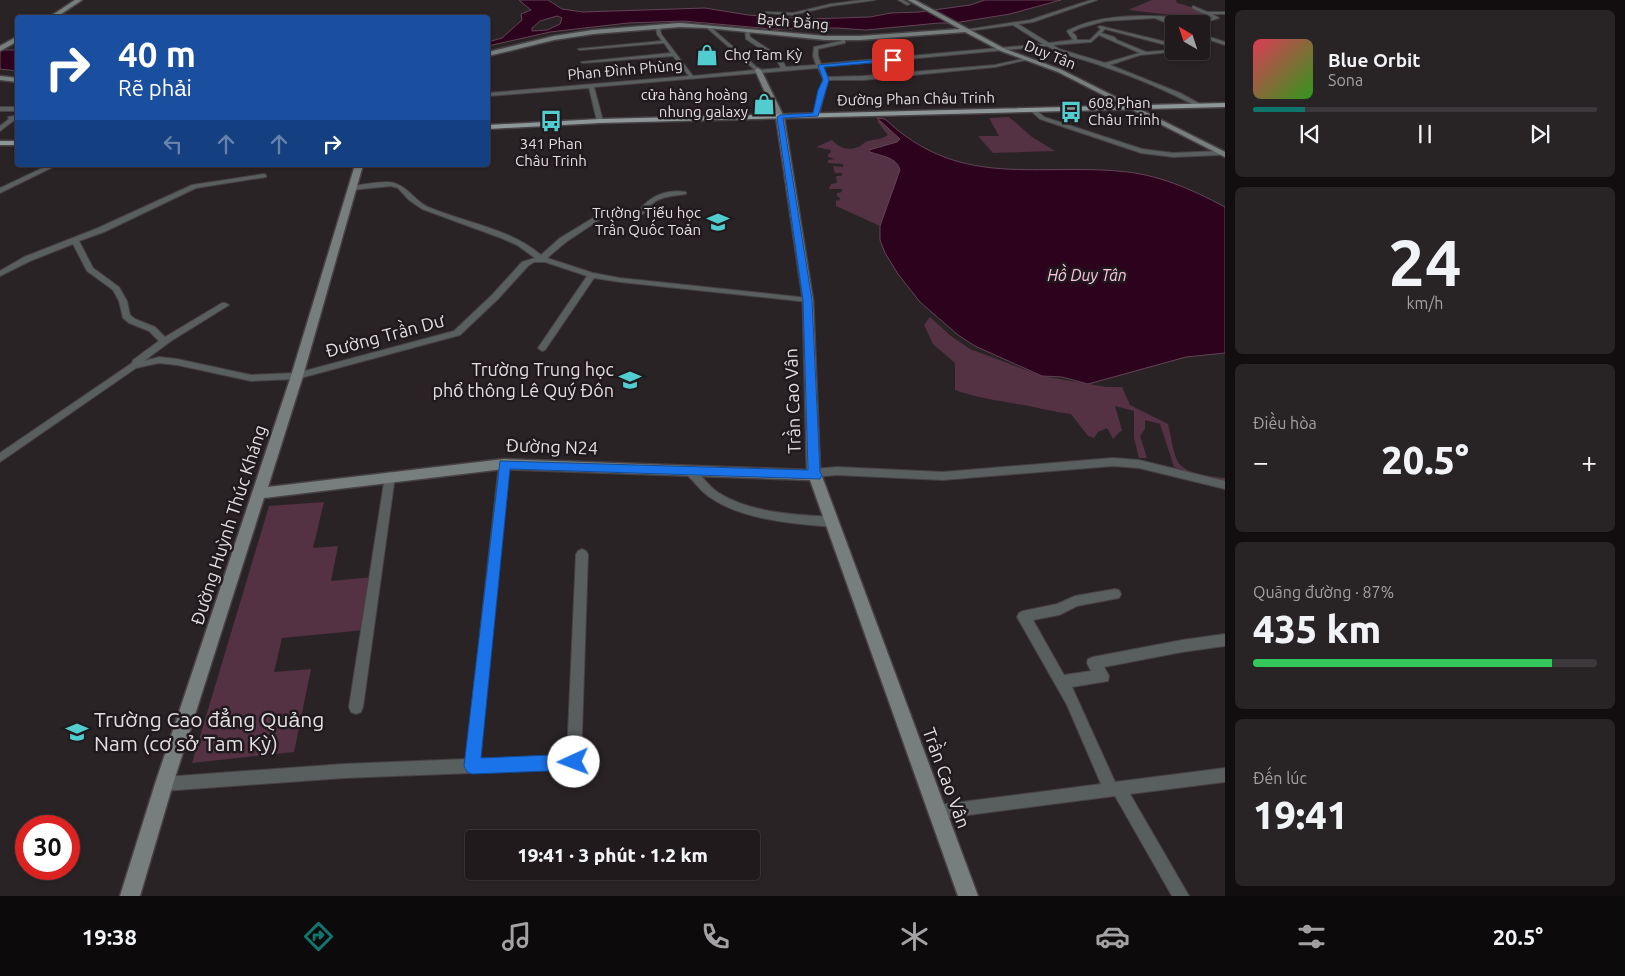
<!DOCTYPE html>
<html lang="vi">
<meta charset="utf-8">
<style>
body{margin:0;font-family:Ubuntu,sans-serif;background:#282325;color:#f1f3f6;height:100vh;display:flex;flex-direction:column;font-size:19px;white-space:nowrap}
*{box-sizing:border-box;margin:0}
p{font-size:16px;color:#a2a1a3}
.icon{flex:none;width:28px;height:28px;fill:none;stroke:currentColor;stroke-width:2;stroke-linecap:round;stroke-linejoin:round}
.map{position:relative;flex:1;overflow:hidden}
.drawer{display:flex;flex-direction:column;gap:10px;padding:10px;background:#120e0f;width:400px}
.drawer>*{flex:none}
.banner{position:absolute;left:15px;top:15px;width:475px;height:152px;border-radius:5px;box-shadow:0 1px 4px #0004,0 0 0 1px #3d383b;background:#1a4fa0;color:#fff;overflow:hidden}
.needle{width:32px;rotate:321deg}
.controls{position:absolute;left:1165px;top:15px;display:grid;gap:10px}
.controls a{display:grid;place-items:center;width:45px;height:45px;border-radius:5px;background:#201a1c;box-shadow:0 1px 4px #0004,0 0 0 1px #3d383b;font-size:25px}
.speed{position:absolute;left:15px;top:815px;display:flex;gap:10px;font-size:25px;font-weight:700;text-align:center}
.speed>*{display:grid;place-content:center;width:65px;height:65px;border-radius:50%;background:#201a1c;box-shadow:0 1px 4px #0004,0 0 0 1px #3d383b;line-height:1}
.speed .limit{border:8px solid #d22;background:#fff;color:#111}
.pin{position:absolute;display:grid;place-items:center;width:42px;height:42px;color:#fff;margin:-21px;border-radius:10px;box-shadow:0 2px 8px #0006}
.me{position:absolute;width:55px;margin:-28px;rotate:268deg;stroke-linejoin:round;filter:drop-shadow(0 0 4px #0008)}
.turn{display:flex;align-items:center;gap:18px;height:105px;padding:0 20px;font-size:22px}
.turn .icon{width:65px;height:65px;stroke-width:2.5}
.turn b{display:block;font-size:35px;line-height:42px}
.lanes{display:flex;align-items:center;height:48px;padding:0 20px;background:#0003;justify-content:center;gap:25px;direction:ltr}
.lanes .off{opacity:.35}
.big{font-size:38px;font-weight:800;line-height:1.1}
.drawer .card{flex:1;display:flex;flex-direction:column;justify-content:center;gap:8px;min-width:0;padding:0 18px;border-radius:8px;background:#282325}
.drawer .dial{align-items:center;gap:0}
.dial b{font-size:65px;line-height:1}
.song{display:flex;align-items:center;gap:15px}
.cover{width:60px;height:60px;border-radius:8px;background:linear-gradient(135deg,hsl(350 70% 55%),hsl(110 70% 35%))}
.played{height:5px;border-radius:2px;background:linear-gradient(90deg,#0f766e 15%,#3d383b 15%)}
.keys{display:flex;justify-content:space-around;direction:ltr}
.heat{display:flex;justify-content:space-between;align-items:center;font-size:28px;direction:ltr}
.charge{height:8px;border-radius:4px;background:linear-gradient(90deg,#34c759 87%,#3d383b 0)}
.trip{position:absolute;left:465px;top:830px;width:295px;height:50px;border-radius:5px;background:#201a1c;box-shadow:0 1px 4px #0004,0 0 0 1px #3d383b;font-weight:800;line-height:50px;text-align:center}
.menu{display:flex;height:80px;justify-content:space-around;align-items:center;background:#0d0a0b;color:#a2a1a3}
.menu .icon{width:35px;height:35px}
.menu .on{color:#0f766e}
.menu b{font-size:22px;color:#f1f3f6}
main{display:flex;flex:1;min-height:0}
.map>svg:first-child{display:block}
.green{fill:#543143}
.water{fill:#2d021c;stroke:#634456;fill-rule:evenodd}
.lines{fill:none;stroke-linecap:round;stroke-linejoin:round}
.street-casing{stroke:#474144;stroke-width:2}
.secondary-casing{stroke:#474144;stroke-width:3}
.primary-casing{stroke:#474144;stroke-width:3}
.street{fill:#595e5e;fill-rule:evenodd}
.secondary{fill:#777e7e;fill-rule:evenodd}
.primary{fill:#8d9797;fill-rule:evenodd}
.route{fill:#1a73e8;stroke:#114b97}
.labels{text-anchor:middle;stroke-width:5;stroke-linejoin:round;paint-order:stroke}
.far-street-label{font-size:15px;fill:#e2dddf;stroke:#20191d}
.far-poi-label{font-size:15px;fill:#e2dddf;stroke:#20191d;text-anchor:start}
.far-water-label{font-size:16px;font-style:italic;fill:#fbc8e0;stroke:#20191d}
.street-label{font-size:18px;fill:#e2dddf;stroke:#20191d}
.poi-label{font-size:18px;fill:#e2dddf;stroke:#20191d;text-anchor:end}
.near-poi-label{font-size:21px;fill:#e2dddf;stroke:#20191d;text-anchor:start}
</style>
<main>
<div class="map">
<svg width="1225" height="896" viewBox="0 0 1225 896">
<rect width="100%" height="100%" fill="#2a2326"/>
<g class="green">
<path d="M1152,0H1176L1177,3L1188,6L1212,17L1207,19L1128,10Z"/>
<path d="M1009,117L1032,137L1055,151L993,153L978,136H999L989,118Z"/>
<path d="M880,120L900,139L897,142L870,152C881,155 897,158 900,170L880,226L836,206V200L839,201L840,198L837,196V193L842,192V189H829L831,184L837,183L836,176H842V173H835L833,166L843,167V164L828,163V160L835,159L828,157V154H830L831,150L816,147L832,140C839,148 848,151 858,147C862,146 864,142 868,141C875,139 881,140 888,135L877,121Z"/>
<path d="M930,317L951,336L970,349L1042,376L1106,387H1122L1130,405L1168,424C1171,435 1172,447 1176,458C1182,475 1210,476 1225,478V481L1211,479L1174,467L1160,424L1145,420V429L1140,436L1147,458H1139L1134,438V411L1115,406L1122,430L1113,439L1107,428L1098,432L1094,438L1088,436L1071,414C1055,412 1040,408 1024,405C1001,401 977,398 955,390V363L933,344L924,325Z"/>
<path d="M324,502L313,548L338,546L331,581L373,577L365,630L282,638L274,672L311,669L294,752L192,763L269,506Z"/>
</g>
<g class="water">
<path d="M519,0H548L562,9L583,12L705,8L748,15L808,19L870,17L891,13L919,12L970,5L985,0H1061L1010,14L954,23H939L866,30L837,28L773,29L683,21L628,23L550,32L488,46V42L502,38L522,20L521,14L531,10ZM557,16L562,18L560,24L547,30L532,31V28L540,21Z"/>
<path d="M0,50H17V71L0,69Z"/>
<path d="M877,118L885,119C958,188 1030,164 1118,171C1158,174 1191,189 1225,207V353L1186,357L1088,384L1062,377L1042,376L975,346L958,335L920,302L898,274L885,253L880,240V226L900,170C897,157 881,156 870,152L869,150L897,142L900,139Z"/>
</g>
<g class="lines">
<g class="street-casing">
<g id="street">
<path d="M863,0H875L831,6L793,15L763,13L765,12L793,13L831,4Z"/>
<path d="M898,0H903L910,4L907,5Z"/>
<path d="M1091,0H1097L1033,22L1018,24L1049,43L1073,40L1067,31C1098,14 1140,15 1174,17C1186,17 1201,21 1213,18L1192,8L1193,6L1207,12H1225V14H1212L1219,18L1209,21L1164,19L1175,24L1174,26L1155,18L1105,21L1080,28L1072,32L1076,36L1077,40H1090L1101,29L1098,27L1100,26L1174,44V47L1105,29L1101,33L1114,37L1117,40L1146,52L1174,50V51H1181L1140,55L1110,65L1180,93L1202,105V107H1198C1168,91 1135,77 1102,66C1084,59 1064,56 1047,46L822,67L828,77L863,76L995,65L1028,58L1030,59L995,67L863,80H828L819,115L816,117L813,115L823,79L818,68L594,87L603,121L600,123L597,121L589,88L488,96V93L689,76L673,56L583,63L581,62L671,53L664,43L580,50L578,49L662,41L657,34L656,27L658,26L660,27L661,34L693,76L755,70L706,27L708,25L760,70L781,68L776,59L746,39L745,29L749,30L750,37L780,57L786,67L816,65L813,56L814,47L841,41V38L843,37L845,38V43L818,49V56L821,64L1043,44L1013,25L967,31L965,30L1030,20ZM1099,35L1140,53L1105,63L1059,49L1053,45L1091,42Z"/>
<path d="M1201,34L1225,42V45L1201,37Z"/>
<rect x="0" y="107" width="18" height="4"/>
<path d="M1031,109H1035L1044,117L1142,149L1173,153L1220,151L1223,153L1220,155L1173,157L1141,153L1040,119L1031,111Z"/>
<path d="M8,117L14,116L17,118L0,131V126L9,119Z"/>
<path d="M49,165H57L0,193V188Z"/>
<path d="M264,174L266,175V177L196,188L104,232L79,241L93,268L119,287L127,301L130,315L135,319L155,327L165,337L222,303H225L229,305L171,341L144,361L159,357L177,359L251,375L297,373L454,331L492,295L522,262L535,258L517,245L501,238L422,209L409,200L398,188L391,186L352,190L349,188L352,186C363,185 384,180 394,183C408,187 415,201 428,207C465,223 509,228 541,255L560,238L608,209L639,211C650,195 668,189 686,192V194C666,197 656,196 643,214L611,212L566,242L547,258L593,273L620,278L808,298L812,300L808,302L620,282L594,278L545,350L542,351L538,348L587,276L545,262H534L528,266L498,299L460,335L297,379L251,381L177,365L159,363L136,368L0,462V453L132,363L133,360L159,341L149,331L129,323L123,318L119,301L113,290L87,271L73,244L30,261L0,276V271L24,257L98,228L192,185Z"/>
<path d="M1113,458L1139,460L1225,481V489L1139,468L1113,466L943,480L837,475L814,477L810,476L809,473L810,470L814,469L837,467L943,472Z"/>
<path d="M504,460L508,461L509,464L480,759L567,755L576,554L578,551L582,549L586,551L588,554L581,762L579,767L574,769L344,778L164,791L159,789L157,784L159,779L164,777L344,764L466,759L499,464L500,461Z"/>
<path d="M690,467L694,468C702,476 709,487 719,493C751,513 796,515 833,517L837,519L838,522L837,525L833,527C795,524 743,520 711,498C701,492 695,482 686,474L685,471L686,468Z"/>
<path d="M390,472L394,473L395,476L363,707L361,712L356,714L351,712L349,707L385,476L386,473Z"/>
<path d="M1115,589L1119,590L1121,594L1119,598L1077,606L1059,615L1033,620L1064,675L1091,671L1087,663L1088,659L1093,657L1182,640L1225,634V646L1182,652L1104,667L1109,676L1108,681L1072,687L1115,782L1225,768V782L1130,794L1189,896H1172L1115,796L938,819L933,817L931,812L933,807L938,805L1101,784L1067,705L1017,617L1019,613L1023,611L1057,604L1075,596Z"/>
</g>
</g>
<g class="secondary-casing">
<g id="secondary">
<path d="M75,0H82L55,18H48Z"/>
<path d="M908,0H915L1005,49L1062,70L1225,152V157L1058,72L1001,51L965,32L860,40H825L708,28L680,27L593,34L554,40L488,56V52L554,36L593,30L680,23L825,36H860L960,29Z"/>
<path d="M18,36V41L0,51V46Z"/>
<path d="M758,68L761,70L784,117L813,300L820,471L978,896H958L810,480L504,469L264,498L173,784L140,896H120L155,784L291,376L355,165H363L303,376L268,487L504,459L807,470L803,300L776,117L755,70Z"/>
<path d="M0,76L18,78V82L0,80Z"/>
</g>
</g>
<g class="primary-casing">
<g id="primary">
<path d="M1225,103V107L600,123L488,129V125L600,119Z"/>
<rect x="0" y="141" width="18" height="4"/>
</g>
</g>
<use href="#street" class="street"/>
<use href="#secondary" class="secondary"/>
<use href="#primary" class="primary"/>
</g>
<path class="route" d="M893,58L895,61L824,67L829,80L818,116L783,118L812,300L820,472L822,475L820,479L510,469L481,758L574,754L579,756L582,762L579,768L574,770L472,774L467,772L464,766L500,461L808,470L803,300L777,117L780,115L813,113L818,90L823,80L818,65Z"/>
<defs>
<g id="shop-bare" transform="scale(1.725)"><path d="M-5-2.5h2.3a2.7 3.5 0 0 1 5.4 0H5L5.5 6h-11ZM-1.5-2.5h3a1.5 2.3 0 0 0-3 0Z" fill="#52cdcf" stroke="#20191d" stroke-width="2.5" paint-order="stroke"/></g>
<g id="bus-bare" transform="scale(1.725)"><path d="M-5-6H5V4H4V6H2V4H-2V6H-4V4H-5ZM-3.5-4V0h7V-4ZM-3.5 1.2v1.5H-2V1.2ZM2 1.2v1.5H3.5V1.2Z" fill="#52cdcf" stroke="#20191d" stroke-width="2.5" paint-order="stroke"/></g>
<g id="school-bare" transform="scale(1.725)"><path d="M0-5L7-2L0 1L-7-2ZM-4 1L0 2.5L4 1V4Q0 6-4 4Z" fill="#52cdcf" stroke="#20191d" stroke-width="2.5" paint-order="stroke"/></g>
<g id="university-bare" transform="scale(1.725)"><path d="M0-5L7-2L0 1L-7-2ZM-4 1L0 2.5L4 1V4Q0 6-4 4Z" fill="#52cdcf" stroke="#20191d" stroke-width="2.5" paint-order="stroke"/></g>
</defs>
<g fill-rule="evenodd">
<use href="#shop-bare" x="707" y="55"/>
<use href="#shop-bare" x="764" y="104"/>
<use href="#bus-bare" x="1071" y="112"/>
<use href="#bus-bare" x="551" y="121"/>
<use href="#school-bare" x="718" y="222"/>
<use href="#school-bare" x="630" y="380"/>
<use href="#university-bare" x="77" y="732"/>
</g>
<g class="labels">
<g class="far-street-label">
<text transform="translate(793 22) rotate(5)" y="5">Bạch Đằng</text>
<text transform="translate(1050 55) rotate(22)" y="5">Duy Tân</text>
<text transform="translate(625 70) rotate(-5)" y="5">Phan Đình Phùng</text>
<text transform="translate(916 99) rotate(-1)" y="5">Đường Phan Châu Trinh</text>
</g>
<g class="far-poi-label">
<text x="724" y="60">Chợ Tam Kỳ</text>
<text x="748" y="100" text-anchor="end">cửa hàng hoàng<tspan x="748" dy="17">nhung galaxy</tspan></text>
<text x="1088" y="108">608 Phan<tspan x="1088" dy="17">Châu Trinh</tspan></text>
<text x="551" y="149" text-anchor="middle">341 Phan<tspan x="551" dy="17">Châu Trinh</tspan></text>
<text x="701" y="218" text-anchor="end">Trường Tiểu học<tspan x="701" dy="17">Trần Quốc Toản</tspan></text>
</g>
<g class="far-water-label">
<text x="1087" y="281">Hồ Duy Tân</text>
</g>
<g class="street-label">
<text transform="translate(385 336) rotate(-15)" y="6">Đường Trần Dư</text>
<text transform="translate(793 401) rotate(-92)" y="6">Trần Cao Vân</text>
<text transform="translate(552 447) rotate(2)" y="6">Đường N24</text>
<text transform="translate(229 525) rotate(-72)" y="6">Đường Huỳnh Thúc Kháng</text>
<text transform="translate(946 778) rotate(70)" y="6">Trần Cao Vân</text>
</g>
<g class="poi-label">
<text x="614" y="376">Trường Trung học<tspan x="614" dy="21">phổ thông Lê Quý Đôn</tspan></text>
</g>
<g class="near-poi-label">
<text x="94" y="727">Trường Cao đẳng Quảng<tspan x="94" dy="24">Nam (cơ sở Tam Kỳ)</tspan></text>
</g>
</g>
</svg>
<div class="controls">
<a><svg class="needle" viewBox="-14 -14 28 28"><path d="M0-13l5 13h-10z" fill="#e53935"/><path d="M0 13l5-13h-10z" fill="#a2a1a3"/></svg></a>
</div>
<div class="speed"><div class="limit">30</div></div>
<div class="pin" style="left:893px;top:60px;background:#d93025"><svg class="icon" aria-label="arrive" viewBox="0 0 24 24"><path d="M6 21V4h12l-3 4 3 4H6"/></svg></div>
<svg class="me" style="left:574px;top:762px" viewBox="-20 -20 40 40"><circle r="19" fill="#fff"/><path d="M0-13L10 11 0 6-10 11z" fill="#1a73e8"/></svg>
<div class="trip">19:41 · 3 phút · 1.2 km</div>
<div class="banner">
<div class="turn"><svg class="icon" aria-label="right" viewBox="0 0 24 24"><path d="M7 20v-9h11M14 6l5 5-5 5"/></svg><div><b>40 m</b>Rẽ phải</div></div>
<div class="lanes"><svg class="icon off" aria-label="left" viewBox="0 0 24 24"><path d="M17 20v-9H6M10 6l-5 5 5 5"/></svg><svg class="icon off" aria-label="ahead" viewBox="0 0 24 24"><path d="M12 20V5M6 11l6-6 6 6"/></svg><svg class="icon off" aria-label="ahead" viewBox="0 0 24 24"><path d="M12 20V5M6 11l6-6 6 6"/></svg><svg class="icon" aria-label="right" viewBox="0 0 24 24"><path d="M7 20v-9h11M14 6l5 5-5 5"/></svg></div>
</div>
</div>
<section class="drawer">
<div class="card">
<div class="song"><i class="cover"></i><div><b>Blue Orbit</b><p>Sona</p></div></div>
<div class="played"></div>
<div class="keys"><svg class="icon" aria-label="previous" viewBox="0 0 24 24"><path d="M18 5L8 12l10 7zM5 5v14"/></svg><svg class="icon" aria-label="pause" viewBox="0 0 24 24"><path d="M8 5v14M16 5v14"/></svg><svg class="icon" aria-label="next" viewBox="0 0 24 24"><path d="M6 5l10 7-10 7zM19 5v14"/></svg></div>
</div>
<div class="card dial"><b>24</b><p>km/h</p></div>
<div class="card"><p>Điều hòa</p>
<div class="heat"><a>−</a><b class="big">20.5°</b><a>+</a></div>
</div>
<div class="card"><p>Quãng đường · 87%</p><b class="big">435 km</b><div class="charge"></div></div>
<div class="card"><p>Đến lúc</p><b class="big">19:41</b></div>
</section>
</main>
<nav class="menu">
<b>19:38</b>
<svg class="icon on" aria-label="directions" viewBox="0 0 24 24"><path d="M12 3l9 9-9 9-9-9zM9 14v-3h6M13 9l2 2-2 2"/></svg>
<svg class="icon" aria-label="music" viewBox="0 0 24 24"><path d="M9 18V5l10-2v13"/><circle cx="6" cy="18" r="3"/><circle cx="16" cy="16" r="3"/></svg>
<svg class="icon" aria-label="phone" viewBox="0 0 24 24"><path d="M5 4h4l2 5-3 2q2 4 5 5l2-3 5 2v4C11 20 4 13 5 4z"/></svg>
<svg class="icon" aria-label="climate" viewBox="0 0 24 24"><path d="M12 3v18M4 7l16 10M4 17L20 7"/></svg>
<svg class="icon" aria-label="car" viewBox="0 0 24 24"><path d="M5 17H2v-5l4-1 3-4h7l3 4 3 1v5h-3M9 17h6M6 11h13"/><circle cx="7" cy="17" r="2"/><circle cx="17" cy="17" r="2"/></svg>
<svg class="icon" aria-label="filters" viewBox="0 0 24 24"><path d="M4 7h16M4 17h16"/><circle cx="9" cy="7" r="2"/><circle cx="15" cy="17" r="2"/></svg>
<b>20.5°</b>
</nav>
